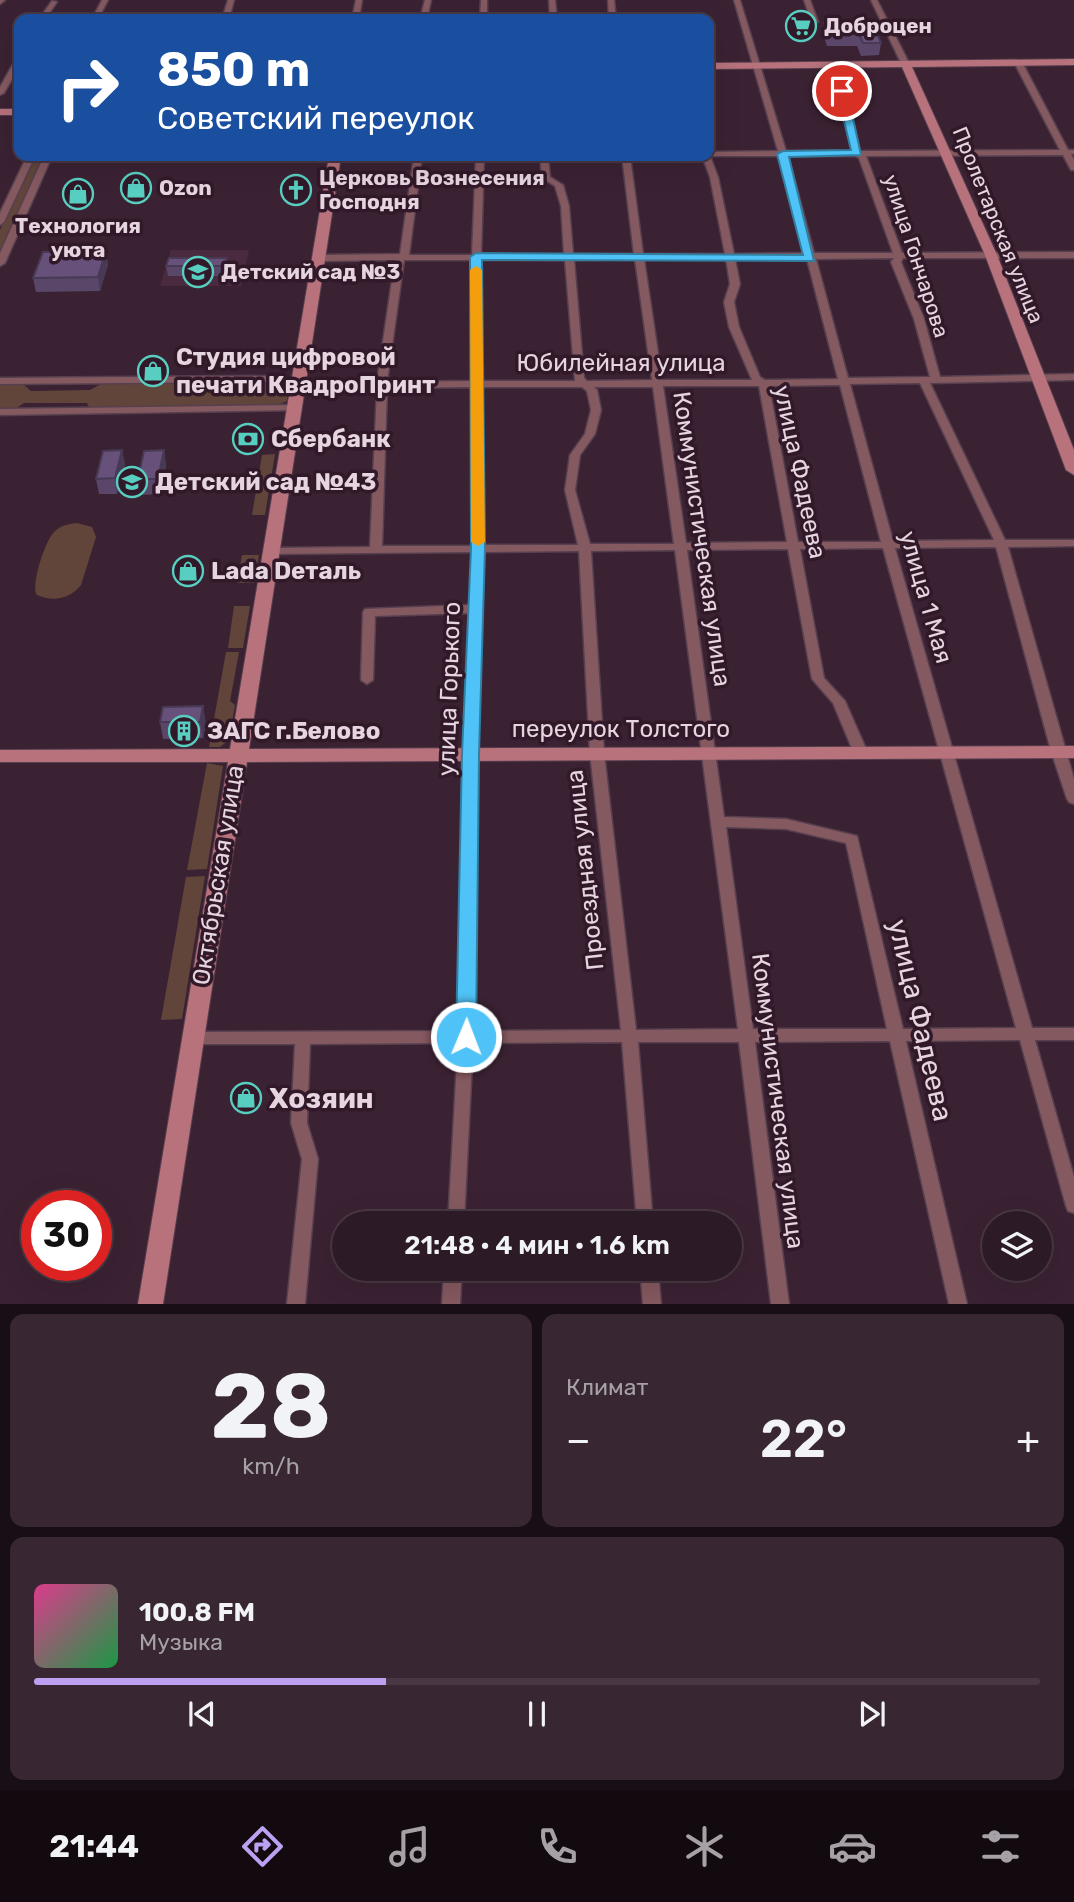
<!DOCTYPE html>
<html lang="ru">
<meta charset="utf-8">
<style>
body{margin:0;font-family:Rubik,sans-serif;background:#382732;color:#f1f3f6;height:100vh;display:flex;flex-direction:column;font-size:26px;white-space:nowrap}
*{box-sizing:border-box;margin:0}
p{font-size:23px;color:#a6a1a7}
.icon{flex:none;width:38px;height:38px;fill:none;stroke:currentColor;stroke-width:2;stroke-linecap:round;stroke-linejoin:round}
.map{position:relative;height:1304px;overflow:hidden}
.drawer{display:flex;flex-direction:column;gap:10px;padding:10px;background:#180e15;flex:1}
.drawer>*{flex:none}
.banner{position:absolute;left:14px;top:14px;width:700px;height:147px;border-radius:14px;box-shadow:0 7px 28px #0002,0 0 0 2px #483843;background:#1a4fa0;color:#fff;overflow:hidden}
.fabs{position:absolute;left:982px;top:1211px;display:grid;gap:14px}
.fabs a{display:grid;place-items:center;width:70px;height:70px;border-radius:50%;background:#2c1a26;box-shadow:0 7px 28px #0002,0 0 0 2px #483843;font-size:35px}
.speed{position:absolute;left:21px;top:1190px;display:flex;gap:14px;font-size:35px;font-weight:700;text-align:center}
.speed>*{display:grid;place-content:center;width:91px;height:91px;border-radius:50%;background:#2c1a26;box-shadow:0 7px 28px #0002,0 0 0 2px #483843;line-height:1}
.speed .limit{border:10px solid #d22;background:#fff;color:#111}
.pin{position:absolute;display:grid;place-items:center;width:60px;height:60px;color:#fff;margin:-30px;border:4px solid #fff;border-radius:50%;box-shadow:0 2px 7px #0007}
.me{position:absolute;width:77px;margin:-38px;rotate:1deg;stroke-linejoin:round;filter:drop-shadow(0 0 5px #0008)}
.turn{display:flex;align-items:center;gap:24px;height:147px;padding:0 28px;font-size:32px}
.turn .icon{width:91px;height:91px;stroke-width:2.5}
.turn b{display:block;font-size:49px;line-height:60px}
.big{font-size:52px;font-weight:600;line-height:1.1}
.drawer .widget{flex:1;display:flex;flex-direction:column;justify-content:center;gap:10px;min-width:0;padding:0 24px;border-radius:14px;background:#382732}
.drawer .dial{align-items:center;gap:0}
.dial b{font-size:91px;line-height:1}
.song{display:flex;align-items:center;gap:21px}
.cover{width:84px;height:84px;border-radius:10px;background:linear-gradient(135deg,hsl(330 70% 55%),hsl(140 70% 35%))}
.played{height:7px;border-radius:4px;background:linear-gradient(90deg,#bca0f2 35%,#483843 35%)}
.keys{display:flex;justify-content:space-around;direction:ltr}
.heat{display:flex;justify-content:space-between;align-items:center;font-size:38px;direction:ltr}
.drawer .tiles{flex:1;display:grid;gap:10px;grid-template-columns:1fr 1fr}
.widget:last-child{grid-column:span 2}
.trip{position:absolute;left:332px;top:1211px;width:410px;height:70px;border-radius:35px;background:#2c1a26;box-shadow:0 7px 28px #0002,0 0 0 2px #483843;font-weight:600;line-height:70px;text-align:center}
.tab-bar{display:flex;height:112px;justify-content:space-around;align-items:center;background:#120a0f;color:#a6a1a7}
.tab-bar .icon{width:49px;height:49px}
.tab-bar .active{color:#bca0f2}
.tab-bar b{font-size:32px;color:#f1f3f6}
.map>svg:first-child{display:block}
.built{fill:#492a3f}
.green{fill:#61453b}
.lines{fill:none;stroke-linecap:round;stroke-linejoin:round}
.street-casing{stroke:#563f4f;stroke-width:3}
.secondary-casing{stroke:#563f4f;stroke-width:2}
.street{fill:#855960;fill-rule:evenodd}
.secondary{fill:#b7727c;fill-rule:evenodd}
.wall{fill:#594669}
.shaded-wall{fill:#483955}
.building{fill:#67517a;stroke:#483955;stroke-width:2}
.route{fill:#4fc3f7;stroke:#337fa1;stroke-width:2}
.slow{fill:#f59e0b}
.labels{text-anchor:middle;stroke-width:7;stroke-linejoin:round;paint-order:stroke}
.far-poi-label{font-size:21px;font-weight:bold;fill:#e6d5e0;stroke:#311929;text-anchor:start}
.far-street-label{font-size:21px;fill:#e6d5e0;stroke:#311929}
.poi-label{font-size:24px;font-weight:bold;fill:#e6d5e0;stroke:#311929;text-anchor:start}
.street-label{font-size:24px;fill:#e6d5e0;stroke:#311929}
.near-street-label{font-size:28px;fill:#e6d5e0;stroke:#311929}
.near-poi-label{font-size:28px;font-weight:bold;fill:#e6d5e0;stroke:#311929;text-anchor:start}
</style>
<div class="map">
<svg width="1074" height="1304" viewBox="0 0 1074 1304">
<rect width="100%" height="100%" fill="#3b2233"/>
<path class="built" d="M171,250H249L241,286H160Z"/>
<g class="green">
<path d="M34,156H45L0,254V230Z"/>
<path d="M276,382L289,389L287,401L273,407L90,409L87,403H24L15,409L0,410V385H24L31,391L90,390L101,384Z"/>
<path d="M275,454L265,515H252L262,455Z"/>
<path d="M77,523L92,527L96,537L81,585C70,599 53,602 37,595C30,586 46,538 55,531C62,525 69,524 77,523Z"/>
<path d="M242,555H259L254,583H237Z"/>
<path d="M234,606H250L243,648H228Z"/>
<path d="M226,652H239L230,701L235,705L229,740L220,747H209Z"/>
<path d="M207,763L223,766L207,869L187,870Z"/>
<path d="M205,876L182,1019L161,1020L186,877Z"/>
</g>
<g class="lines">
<g class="street-casing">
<g id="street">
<path d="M0,0H5L0,4Z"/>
<path d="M102,0H108L98,19H92Z"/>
<path d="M228,0H234L229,19H222Z"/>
<path d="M356,0H362L359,19H352Z"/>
<path d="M425,0H431L427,19H420Z"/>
<path d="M481,0H487V19H480Z"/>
<path d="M549,0H555L557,19H550Z"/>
<path d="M608,0H614L616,19H609Z"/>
<path d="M734,0H740L786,151H852L831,66L835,64L839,66L860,151L1060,150L1015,64L1019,62L1023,64L1068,150H1074V154H1071L1074,160V170H1071L1063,155L866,156L902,253L1074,252V258H903L901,262L924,319L940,377L1074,374V380L930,383L1005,540H1074V546L1008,547L1074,779V804L1069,802L1067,799L1051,751L996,547L895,548L1032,1028H1074V1040H1035L1074,1177V1213L1068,1211L1066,1206L1020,1040L906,1041L967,1304H949L890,1041L755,1042L789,1304H771L739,1042H638L653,1223H637L622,1042L473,1043L464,1223H448L458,1043L310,1044L307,1123L318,1159L305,1304H287L302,1159L291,1123L295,1044H192L187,1042L184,1038L187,1034L192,1032L458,1031L463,754L470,613L375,616L373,680L367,684L361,680L363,612L365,609L470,605L472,552L271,554L265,551L271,548L370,547L377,388H309L273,382L0,384V378L273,376L309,382H377L395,260L319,261L314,258L319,255L400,254L414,156H422L409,255H472L476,156H484L481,255L564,254L561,206L555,186L542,178L540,156H548L550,177L563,185L569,206L573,254H634L622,156H630L643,254H725L710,177L702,156H709V152L778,151ZM710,156H779L805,253L734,254L718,177ZM788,156H855L859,158L893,253H814ZM894,258L891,262L914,319L930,377L848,378L816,259ZM635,259L652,380L587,381L584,378L574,260ZM644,259H726L730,284L724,302L729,327L752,380H662ZM735,259H807L838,379L765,380L760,377L739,327L734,302L740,284ZM404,260H471L472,381L387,382ZM481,260H565L575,381H482ZM920,383L994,540L893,541L850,384ZM840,385L881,542H798L769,386ZM663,386H759L787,542L686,543ZM472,387V546H382L387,388ZM482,387H582L587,391L591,410L585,434L570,455L565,490L578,545H484ZM594,387H653L674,544H590L575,490L580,455L595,434L601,410L597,390ZM883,548L1016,1028L903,1029L857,836L786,819L724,817L687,550L788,549L812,679L833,703L853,751L860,755L867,751L845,701L824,678L800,549ZM675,550L738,1029L636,1030L604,753L591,551ZM579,551L590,753L621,1030L474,1031L477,754L484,552ZM726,827L786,829L846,843L887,1029H753Z"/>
<path d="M804,0H810L818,22L811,20Z"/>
<path d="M871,0H877L910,65L909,67L902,65Z"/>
<path d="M52,1L57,2L45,19H39Z"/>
<path d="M16,59H19V67L4,93L0,95V87Z"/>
<path d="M27,156H35L4,222L0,225V213Z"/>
<path d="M44,156H52L5,263L0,266V253Z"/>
<path d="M292,405L297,408L296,410L0,415V409Z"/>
<path d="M444,1269H462L460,1304H442Z"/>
<path d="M640,1269H658L661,1304H643Z"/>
</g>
</g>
<g class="secondary-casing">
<g id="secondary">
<path d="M1074,59V65L912,67L997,255L1074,450V475L1066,470L985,255L902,67L709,69V63Z"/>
<rect x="0" y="109" width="19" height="6"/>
<path d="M329,156H341L249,749L1074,746V758L247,762L163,1304H138L228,762H0V750L230,749Z"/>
</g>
</g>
<use href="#street" class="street"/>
<use href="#secondary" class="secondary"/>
</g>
<g class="wall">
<path d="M871,20L881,43L879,55L861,56L857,46H827L823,35L824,23Z"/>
<path d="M106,251L108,265L100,291L36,292L33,278Z"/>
<path d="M227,258L228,268L226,276H168L166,266Z"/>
<path d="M122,450L125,465L117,494H99L96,479Z"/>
<path d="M164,450L166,466L161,494L140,495L138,479Z"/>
<path d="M163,707L206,723L203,738L163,739L160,722Z"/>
</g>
<g class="shaded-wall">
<path d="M106,251L108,265L100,291L98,277Z"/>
<path d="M227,258L228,268L226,276L225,266Z"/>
<path d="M122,450L125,465L117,494L115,478Z"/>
<path d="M164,450L166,466L161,494L158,479Z"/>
<path d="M203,706L206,723L203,738L200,722Z"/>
</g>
<g class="building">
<path d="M871,20L881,43H863L859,34H828L824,23Z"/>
<path d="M106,251L98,277L33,278L43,252Z"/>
<path d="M169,258H227L225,266H166Z"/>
<path d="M122,450L115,478L96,479L103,451Z"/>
<path d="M164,450L158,479H138L144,451Z"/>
<path d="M203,706L200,722H160L163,707Z"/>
</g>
<path class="route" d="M842,88L847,91L861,155L789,157L814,261L482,260L485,549L479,754L476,1037L473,1042H459L456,1037L462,754L471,549L470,257L476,253L803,255L777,154L783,151L851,150L837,91Z"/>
<path class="slow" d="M476,266L482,270L485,542L478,546L471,542L470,270Z"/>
<defs>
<g id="supermarket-ring" transform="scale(1.575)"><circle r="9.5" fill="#311929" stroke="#58cec0" stroke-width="1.5"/><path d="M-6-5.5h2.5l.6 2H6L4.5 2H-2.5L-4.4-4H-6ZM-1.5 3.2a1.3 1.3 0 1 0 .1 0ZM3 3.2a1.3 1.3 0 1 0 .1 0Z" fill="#58cec0"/></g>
<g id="shop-ring" transform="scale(1.575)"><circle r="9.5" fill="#311929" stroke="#58cec0" stroke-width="1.5"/><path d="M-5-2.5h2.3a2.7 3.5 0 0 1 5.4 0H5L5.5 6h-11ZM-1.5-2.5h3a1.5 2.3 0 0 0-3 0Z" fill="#58cec0"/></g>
<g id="church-ring" transform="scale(1.575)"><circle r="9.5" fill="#311929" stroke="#58cec0" stroke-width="1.5"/><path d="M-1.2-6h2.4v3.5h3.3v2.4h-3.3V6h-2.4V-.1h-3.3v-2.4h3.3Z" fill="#58cec0"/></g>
<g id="school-ring" transform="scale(1.575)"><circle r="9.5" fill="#311929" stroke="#58cec0" stroke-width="1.5"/><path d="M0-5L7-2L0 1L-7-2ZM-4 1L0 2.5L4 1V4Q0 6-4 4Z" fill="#58cec0"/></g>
<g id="bank-ring" transform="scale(1.575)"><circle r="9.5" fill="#311929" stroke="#58cec0" stroke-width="1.5"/><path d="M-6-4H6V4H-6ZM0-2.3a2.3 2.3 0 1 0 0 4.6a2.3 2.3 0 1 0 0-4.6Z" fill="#58cec0"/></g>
<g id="building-ring" transform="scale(1.575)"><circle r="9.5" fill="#311929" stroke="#58cec0" stroke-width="1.5"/><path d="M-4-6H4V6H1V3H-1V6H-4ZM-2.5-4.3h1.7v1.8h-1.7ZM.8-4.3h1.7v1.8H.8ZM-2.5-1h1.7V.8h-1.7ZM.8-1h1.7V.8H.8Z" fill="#58cec0"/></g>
</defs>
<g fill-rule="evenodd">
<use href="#supermarket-ring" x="801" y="26"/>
<use href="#shop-ring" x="136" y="188"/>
<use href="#church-ring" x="296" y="190"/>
<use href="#shop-ring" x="78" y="194"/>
<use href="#school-ring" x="198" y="272"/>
<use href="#shop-ring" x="153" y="371"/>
<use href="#bank-ring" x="248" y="439"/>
<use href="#school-ring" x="132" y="482"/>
<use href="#shop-ring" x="188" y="571"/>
<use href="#building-ring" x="184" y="731"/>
<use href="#shop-ring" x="246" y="1098"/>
</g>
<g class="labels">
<g class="far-poi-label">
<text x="824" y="33">Доброцен</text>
<text x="319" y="185">Церковь Вознесения<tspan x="319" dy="24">Господня</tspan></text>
<text x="159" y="195">Ozon</text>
<text x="78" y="233" text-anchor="middle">Технология<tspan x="78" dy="24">уюта</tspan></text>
<text x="221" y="279">Детский сад №3</text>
</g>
<g class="far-street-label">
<text transform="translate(998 225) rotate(68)" y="7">Пролетарская улица</text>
<text transform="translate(916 256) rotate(72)" y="7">улица Гончарова</text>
</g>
<g class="poi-label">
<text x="176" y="365">Студия цифровой<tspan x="176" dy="28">печати КвадроПринт</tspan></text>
<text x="271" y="447">Сбербанк</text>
<text x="155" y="490">Детский сад №43</text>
<text x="211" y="579">Lada Dеталь</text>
<text x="207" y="739">ЗАГС г.Белово</text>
</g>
<g class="street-label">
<text x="621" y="371">Юбилейная улица</text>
<text transform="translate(800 472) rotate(78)" y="8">улица Фадеева</text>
<text transform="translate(702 539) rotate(82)" y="8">Коммунистическая улица</text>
<text transform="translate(926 597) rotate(74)" y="8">улица 1 Мая</text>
<text transform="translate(449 689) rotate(-88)" y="8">улица Горького</text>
<text x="621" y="737">переулок Толстого</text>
<text transform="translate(585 870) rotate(-96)" y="8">Проездная улица</text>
<text transform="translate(218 875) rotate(-81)" y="8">Октябрьская улица</text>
<text transform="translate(778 1101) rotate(83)" y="8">Коммунистическая улица</text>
</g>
<g class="near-street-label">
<text transform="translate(921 1020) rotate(77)" y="10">улица Фадеева</text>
</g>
<g class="near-poi-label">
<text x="269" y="1108">Хозяин</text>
</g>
</g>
</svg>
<div class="fabs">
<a><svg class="icon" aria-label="layers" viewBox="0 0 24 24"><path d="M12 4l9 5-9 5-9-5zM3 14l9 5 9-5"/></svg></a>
</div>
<div class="speed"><div class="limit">30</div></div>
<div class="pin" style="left:842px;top:91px;background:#d93025"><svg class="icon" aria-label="arrive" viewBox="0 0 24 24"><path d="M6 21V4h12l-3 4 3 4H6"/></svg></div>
<svg class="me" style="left:466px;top:1037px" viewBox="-20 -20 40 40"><circle r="17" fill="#4fc3f7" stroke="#fff" stroke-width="3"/><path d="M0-11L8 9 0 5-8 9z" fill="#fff"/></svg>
<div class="trip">21:48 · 4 мин · 1.6 km</div>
<div class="banner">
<div class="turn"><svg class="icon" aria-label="right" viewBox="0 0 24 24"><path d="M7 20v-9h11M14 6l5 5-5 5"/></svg><div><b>850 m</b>Советский переулок</div></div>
</div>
</div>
<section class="drawer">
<div class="tiles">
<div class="widget dial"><b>28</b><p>km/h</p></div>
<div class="widget"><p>Климат</p>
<div class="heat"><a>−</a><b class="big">22°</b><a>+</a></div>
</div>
<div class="widget">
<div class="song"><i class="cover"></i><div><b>100.8 FM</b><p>Музыка</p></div></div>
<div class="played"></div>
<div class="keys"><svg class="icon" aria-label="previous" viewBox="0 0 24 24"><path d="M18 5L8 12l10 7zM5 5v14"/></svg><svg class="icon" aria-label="pause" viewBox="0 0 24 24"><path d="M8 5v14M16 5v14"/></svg><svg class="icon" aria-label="next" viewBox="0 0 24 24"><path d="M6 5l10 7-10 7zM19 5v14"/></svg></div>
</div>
</div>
</section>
<nav class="tab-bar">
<b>21:44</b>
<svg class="icon active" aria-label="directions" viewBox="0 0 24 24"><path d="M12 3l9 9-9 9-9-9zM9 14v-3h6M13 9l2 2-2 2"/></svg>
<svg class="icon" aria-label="music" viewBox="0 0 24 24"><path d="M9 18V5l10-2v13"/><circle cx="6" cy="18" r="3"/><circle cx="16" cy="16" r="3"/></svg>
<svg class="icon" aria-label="phone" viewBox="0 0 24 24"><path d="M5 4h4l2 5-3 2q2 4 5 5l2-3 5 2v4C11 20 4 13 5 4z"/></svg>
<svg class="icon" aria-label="climate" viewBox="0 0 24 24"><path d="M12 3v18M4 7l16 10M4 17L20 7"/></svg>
<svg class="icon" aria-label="car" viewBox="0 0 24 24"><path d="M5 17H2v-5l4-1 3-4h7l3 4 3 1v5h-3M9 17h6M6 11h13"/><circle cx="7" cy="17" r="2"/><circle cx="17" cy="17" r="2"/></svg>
<svg class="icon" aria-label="filters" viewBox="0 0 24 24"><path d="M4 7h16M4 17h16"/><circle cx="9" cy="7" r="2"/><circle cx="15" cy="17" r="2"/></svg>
</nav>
